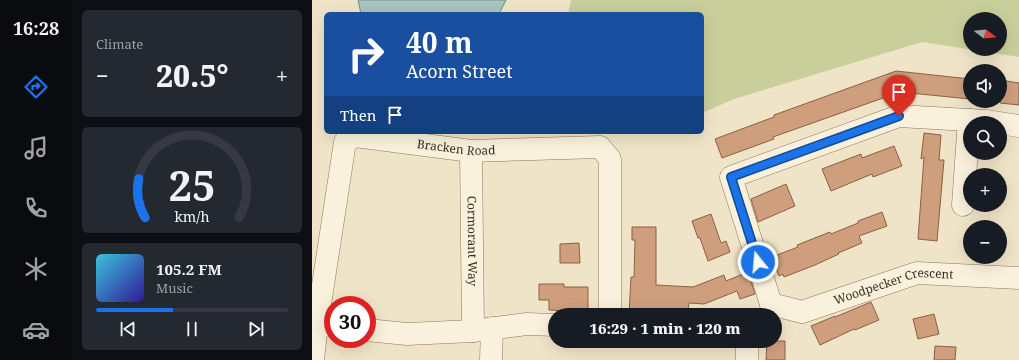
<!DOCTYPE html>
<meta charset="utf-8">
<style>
body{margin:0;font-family:"Noto Serif",serif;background:#242831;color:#f1f3f6;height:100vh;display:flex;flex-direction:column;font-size:15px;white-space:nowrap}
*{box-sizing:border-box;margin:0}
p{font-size:13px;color:#9ea1a6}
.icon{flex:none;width:22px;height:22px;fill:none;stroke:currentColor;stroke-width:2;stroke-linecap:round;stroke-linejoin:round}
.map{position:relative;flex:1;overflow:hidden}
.panel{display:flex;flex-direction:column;gap:10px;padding:10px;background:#0d0f14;width:240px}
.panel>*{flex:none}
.top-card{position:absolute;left:12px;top:12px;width:380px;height:122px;border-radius:6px;box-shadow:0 4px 16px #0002;background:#1a4fa0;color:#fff;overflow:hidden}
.needle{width:26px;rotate:106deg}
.controls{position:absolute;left:651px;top:12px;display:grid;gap:8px}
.controls a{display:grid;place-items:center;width:44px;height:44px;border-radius:50%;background:#171b24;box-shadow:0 4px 16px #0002;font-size:20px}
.speed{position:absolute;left:12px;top:296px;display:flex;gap:8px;font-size:20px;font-weight:700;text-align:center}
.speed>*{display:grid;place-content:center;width:52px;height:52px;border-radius:50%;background:#171b24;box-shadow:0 4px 16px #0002;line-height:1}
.speed .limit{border:6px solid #d22;background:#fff;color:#111}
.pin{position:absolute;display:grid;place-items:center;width:34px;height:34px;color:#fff;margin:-41px -17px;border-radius:50% 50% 50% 0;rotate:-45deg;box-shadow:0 0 4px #0007}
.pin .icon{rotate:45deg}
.me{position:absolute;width:44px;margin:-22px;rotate:343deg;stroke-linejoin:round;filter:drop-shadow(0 0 3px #0008)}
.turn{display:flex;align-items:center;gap:14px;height:84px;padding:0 16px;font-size:18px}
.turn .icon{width:52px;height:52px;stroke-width:2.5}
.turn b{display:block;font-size:28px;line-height:34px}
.then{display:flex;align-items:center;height:38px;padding:0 16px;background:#0003;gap:8px;font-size:15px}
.big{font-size:30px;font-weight:800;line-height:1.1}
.panel .card{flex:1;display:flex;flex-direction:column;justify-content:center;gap:6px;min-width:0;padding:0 14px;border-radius:6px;background:#242831}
.panel .dial{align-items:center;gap:0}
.dial svg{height:104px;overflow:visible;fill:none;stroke:#363941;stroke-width:7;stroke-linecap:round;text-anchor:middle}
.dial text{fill:#f1f3f6;stroke:none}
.song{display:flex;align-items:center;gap:12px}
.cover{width:48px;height:48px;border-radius:6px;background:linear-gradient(135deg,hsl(190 70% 55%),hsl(250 70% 35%))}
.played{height:4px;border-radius:2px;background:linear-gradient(90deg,#1a73e8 40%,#363941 40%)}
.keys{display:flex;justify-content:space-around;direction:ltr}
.heat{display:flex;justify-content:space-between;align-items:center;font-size:22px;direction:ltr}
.trip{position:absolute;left:236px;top:308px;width:234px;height:40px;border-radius:20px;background:#171b24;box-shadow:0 4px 16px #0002;font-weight:800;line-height:40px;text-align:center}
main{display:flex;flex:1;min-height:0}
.dock{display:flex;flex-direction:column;width:72px;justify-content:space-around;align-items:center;background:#090b0e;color:#9ea1a6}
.dock .icon{width:28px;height:28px}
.dock .active{color:#1a73e8}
.dock b{font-size:18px;color:#f1f3f6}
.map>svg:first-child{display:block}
.green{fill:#c9cf9b;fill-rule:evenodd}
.water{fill:#a9c4bc;stroke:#6f938a}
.building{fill:#cf9f7d;stroke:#8d5f41}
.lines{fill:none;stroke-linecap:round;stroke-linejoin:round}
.minor-casing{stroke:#8d765c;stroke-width:23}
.minor{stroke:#faf1dc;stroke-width:22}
.route-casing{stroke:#114b97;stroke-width:10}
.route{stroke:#1a73e8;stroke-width:7}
.labels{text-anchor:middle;stroke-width:4;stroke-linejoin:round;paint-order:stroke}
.street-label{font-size:12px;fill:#3d2e20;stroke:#f7eed8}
</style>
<main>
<nav class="dock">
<b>16:28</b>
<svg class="icon active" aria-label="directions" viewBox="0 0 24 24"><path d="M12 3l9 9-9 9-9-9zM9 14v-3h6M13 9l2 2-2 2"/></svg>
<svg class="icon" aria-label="music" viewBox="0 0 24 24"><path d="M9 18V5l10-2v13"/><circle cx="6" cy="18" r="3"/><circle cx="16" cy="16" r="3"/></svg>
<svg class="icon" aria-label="phone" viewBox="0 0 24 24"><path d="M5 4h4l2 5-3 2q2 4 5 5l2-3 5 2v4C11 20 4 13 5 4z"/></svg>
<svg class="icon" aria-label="climate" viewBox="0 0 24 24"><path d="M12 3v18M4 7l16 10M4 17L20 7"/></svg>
<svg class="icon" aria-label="car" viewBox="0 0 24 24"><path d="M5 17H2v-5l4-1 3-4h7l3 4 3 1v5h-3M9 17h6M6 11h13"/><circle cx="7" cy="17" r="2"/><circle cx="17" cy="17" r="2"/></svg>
</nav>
<section class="panel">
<div class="card"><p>Climate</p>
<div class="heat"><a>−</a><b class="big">20.5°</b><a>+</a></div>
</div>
<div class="card dial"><svg viewBox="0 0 100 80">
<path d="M14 69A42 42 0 1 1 86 69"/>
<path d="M14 69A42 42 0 0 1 9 39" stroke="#1a73e8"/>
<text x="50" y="56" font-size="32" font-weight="700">25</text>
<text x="50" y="72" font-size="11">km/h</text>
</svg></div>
<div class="card">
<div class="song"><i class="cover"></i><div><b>105.2 FM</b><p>Music</p></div></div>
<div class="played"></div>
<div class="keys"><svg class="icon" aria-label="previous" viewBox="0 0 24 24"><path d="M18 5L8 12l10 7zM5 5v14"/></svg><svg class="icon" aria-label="pause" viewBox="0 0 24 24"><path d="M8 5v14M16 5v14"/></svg><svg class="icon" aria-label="next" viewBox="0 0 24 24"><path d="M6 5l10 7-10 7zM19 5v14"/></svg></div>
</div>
</section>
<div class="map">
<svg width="707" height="360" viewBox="0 0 707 360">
<rect width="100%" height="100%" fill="#f0e4c8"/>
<path class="green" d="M259,0H707V57L610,42L422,99L390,113V14H256ZM658,19H688V49H658Z"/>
<path class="water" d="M46,0H194L187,14H49Z"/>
<g class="building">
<path d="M584,71L658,79V99L588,92L461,137L462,139L410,158L403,139L462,117V115Z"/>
<path d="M688,80L707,83V105L688,103Z"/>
<path d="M612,133L629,135L627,160H632L625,241L606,239L612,157L609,159Z"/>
<path d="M582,146L590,166L561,177L560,174L519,191L510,169L549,154L550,158Z"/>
<path d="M474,184L483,206L446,222L439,199Z"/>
<path d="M570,212L575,226L547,236L550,243L526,253L527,254L503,265L472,277L471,274L467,276L460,257L486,247L485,245L518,232L519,234L546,223V221Z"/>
<path d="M399,214L409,243L414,241L418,252L396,261L388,238H386L380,221Z"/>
<path d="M320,227H344V285L381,287L412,275L414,281L436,272L443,294L428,299L425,291L392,304L377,303L376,313L341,311V315H317L319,277H322L323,240H320Z"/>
<path d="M267,243L268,263H248V244Z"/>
<path d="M227,284H252V287H276V312L237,310V300H227Z"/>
<path d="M559,302L567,320L543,330L542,329L508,345L499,326L523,316V317Z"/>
<path d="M622,314L627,334L606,339L601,319Z"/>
<path d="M455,341H473V360H454Z"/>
<path d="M623,346L644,347L643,360H622Z"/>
</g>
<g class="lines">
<g class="minor-casing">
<g id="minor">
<path id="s1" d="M159,151L161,331"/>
<path d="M651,205L657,120"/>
<path d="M459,304L419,177L587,116L674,121L707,126"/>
<path id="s2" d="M459,304L490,312L605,273L707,278"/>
<path id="s3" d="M21,326L5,324L33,142L43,136L159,151L288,147L298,159V315"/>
<path d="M55,330L95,334L161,331L215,324L243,325"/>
<path d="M1,360L5,324"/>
<path d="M179,360L180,328"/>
<path d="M435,360V341"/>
</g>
</g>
<use href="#minor" class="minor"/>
</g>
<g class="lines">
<g class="route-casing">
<path id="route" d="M446,262L419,177L587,116"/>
</g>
<use href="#route" class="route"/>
</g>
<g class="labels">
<g class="street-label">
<text dy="4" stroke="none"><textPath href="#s3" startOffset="314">Bracken Road</textPath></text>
<text dy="4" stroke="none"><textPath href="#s1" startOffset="90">Cormorant Way</textPath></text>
<text dy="4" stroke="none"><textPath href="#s2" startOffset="128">Woodpecker Crescent</textPath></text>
</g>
</g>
</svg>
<div class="controls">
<a><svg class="needle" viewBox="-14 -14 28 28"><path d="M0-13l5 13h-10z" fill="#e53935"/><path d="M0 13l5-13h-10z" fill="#9ea1a6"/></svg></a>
<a><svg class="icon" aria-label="sound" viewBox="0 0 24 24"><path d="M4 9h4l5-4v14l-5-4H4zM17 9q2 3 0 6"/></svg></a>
<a><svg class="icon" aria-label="search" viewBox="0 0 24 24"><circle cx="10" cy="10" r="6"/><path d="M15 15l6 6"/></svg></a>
<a>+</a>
<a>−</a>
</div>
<div class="speed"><div class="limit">30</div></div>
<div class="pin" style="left:587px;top:116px;background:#d93025"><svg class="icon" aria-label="arrive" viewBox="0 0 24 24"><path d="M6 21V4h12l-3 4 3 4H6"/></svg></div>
<svg class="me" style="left:446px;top:262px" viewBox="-20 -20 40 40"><circle r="17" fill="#1a73e8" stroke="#fff" stroke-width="3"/><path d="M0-11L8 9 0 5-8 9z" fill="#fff"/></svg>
<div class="trip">16:29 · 1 min · 120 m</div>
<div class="top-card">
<div class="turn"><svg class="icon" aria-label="right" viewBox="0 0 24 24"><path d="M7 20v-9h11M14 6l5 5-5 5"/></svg><div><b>40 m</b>Acorn Street</div></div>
<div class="then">Then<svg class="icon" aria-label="arrive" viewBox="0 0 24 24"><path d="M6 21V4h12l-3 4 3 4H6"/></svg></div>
</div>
</div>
</main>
